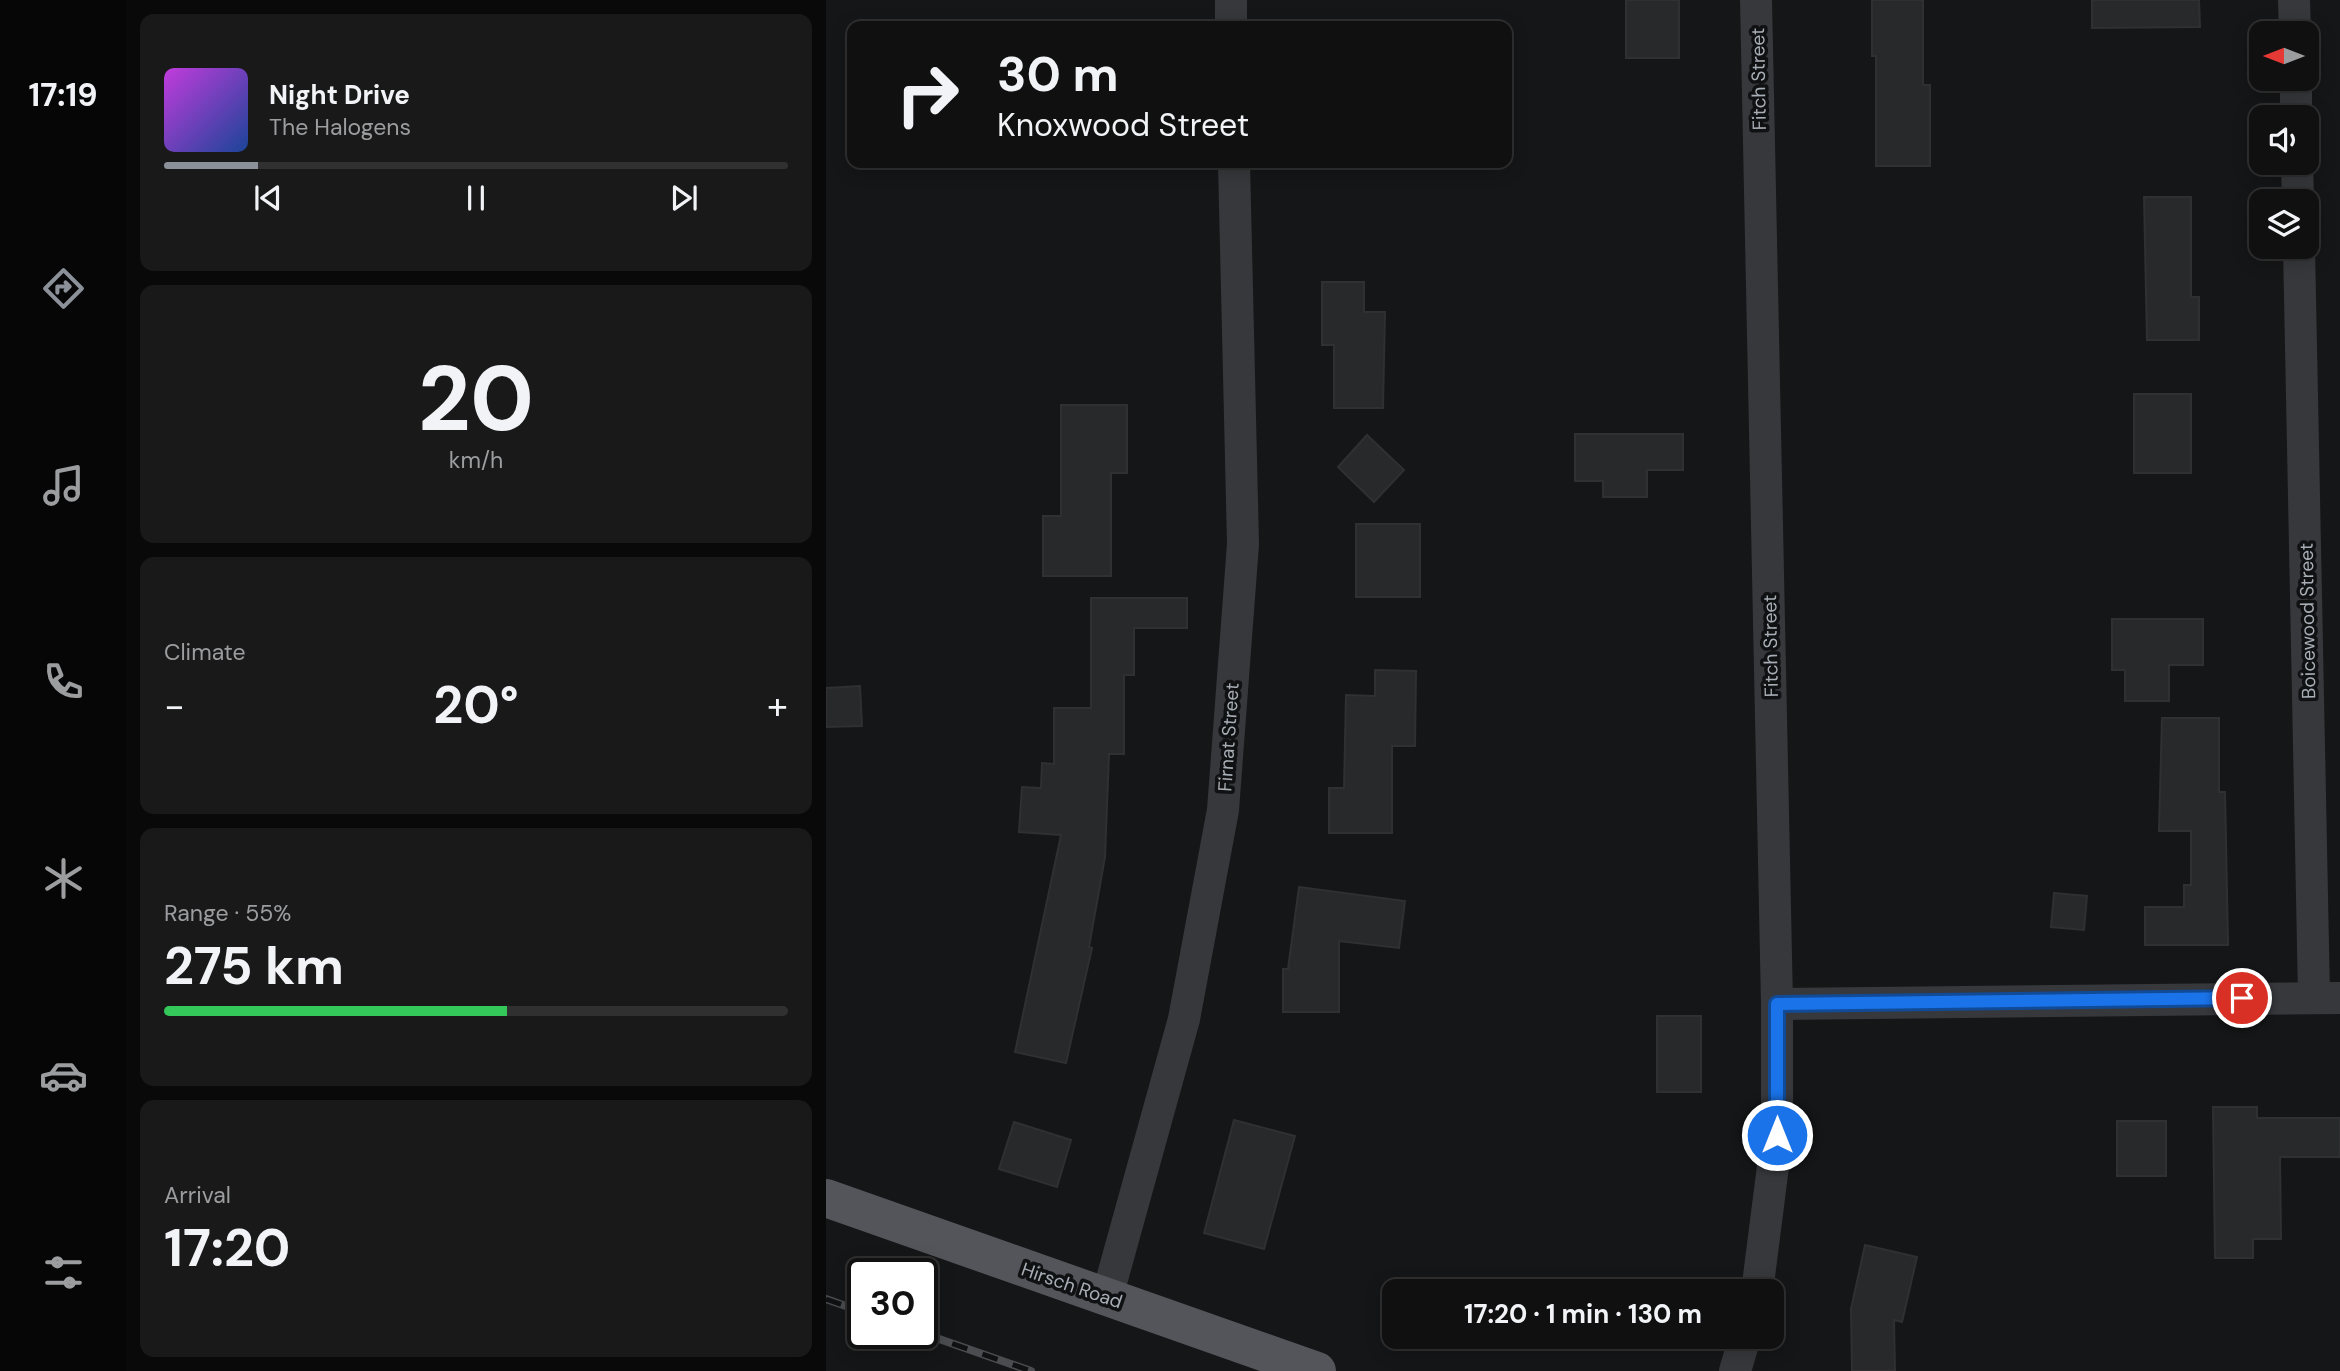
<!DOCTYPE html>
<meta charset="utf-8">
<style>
body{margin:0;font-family:"DM Sans",sans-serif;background:#19191a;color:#f1f3f6;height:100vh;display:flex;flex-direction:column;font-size:26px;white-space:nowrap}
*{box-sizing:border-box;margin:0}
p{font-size:23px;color:#9c9d9f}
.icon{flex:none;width:38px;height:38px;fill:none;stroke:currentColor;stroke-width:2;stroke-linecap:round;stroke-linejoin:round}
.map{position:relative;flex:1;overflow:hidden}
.panel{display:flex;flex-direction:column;gap:14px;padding:14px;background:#090909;width:700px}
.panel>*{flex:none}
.top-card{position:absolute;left:21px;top:21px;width:665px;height:147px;border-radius:14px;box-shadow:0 4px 18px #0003,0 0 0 2px #303031;background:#101011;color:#f1f3f6;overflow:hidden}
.needle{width:46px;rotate:270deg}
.tools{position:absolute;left:1423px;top:21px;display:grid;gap:14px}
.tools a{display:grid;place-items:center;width:70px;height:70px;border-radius:14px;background:#101011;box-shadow:0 4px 18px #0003,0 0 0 2px #303031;font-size:35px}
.speed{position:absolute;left:21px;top:1258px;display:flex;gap:14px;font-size:35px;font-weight:700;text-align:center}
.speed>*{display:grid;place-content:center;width:91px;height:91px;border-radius:50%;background:#101011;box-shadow:0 4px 18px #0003,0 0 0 2px #303031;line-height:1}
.speed .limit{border:4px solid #111;border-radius:10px;background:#fff;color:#111}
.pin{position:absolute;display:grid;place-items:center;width:60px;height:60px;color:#fff;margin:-30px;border:4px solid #fff;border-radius:50%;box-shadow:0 2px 7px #0007}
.me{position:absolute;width:77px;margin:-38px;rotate:0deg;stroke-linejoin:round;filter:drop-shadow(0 0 5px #0008)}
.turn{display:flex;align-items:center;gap:24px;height:147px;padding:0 35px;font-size:32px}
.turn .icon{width:91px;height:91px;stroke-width:2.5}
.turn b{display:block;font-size:49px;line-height:60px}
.big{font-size:52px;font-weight:700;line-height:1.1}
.panel .tile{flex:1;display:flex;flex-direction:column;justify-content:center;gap:10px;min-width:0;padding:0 24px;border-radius:14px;background:#19191a}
.panel .dial{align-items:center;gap:0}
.dial b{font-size:91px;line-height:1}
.song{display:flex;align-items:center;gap:21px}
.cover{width:84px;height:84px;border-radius:10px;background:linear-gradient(135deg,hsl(290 70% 55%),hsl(220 70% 35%))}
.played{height:7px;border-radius:4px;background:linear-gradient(90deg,#8c9099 15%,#303031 15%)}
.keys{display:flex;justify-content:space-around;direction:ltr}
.heat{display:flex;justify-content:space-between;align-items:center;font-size:38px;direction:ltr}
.charge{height:10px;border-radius:5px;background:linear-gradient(90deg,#34c759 55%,#303031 0)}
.trip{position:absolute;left:556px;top:1279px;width:402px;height:70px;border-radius:14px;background:#101011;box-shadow:0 4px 18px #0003,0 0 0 2px #303031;font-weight:700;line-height:70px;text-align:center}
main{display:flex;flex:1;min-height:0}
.tabs{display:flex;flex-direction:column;width:126px;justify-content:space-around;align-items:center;background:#060607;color:#9c9d9f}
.tabs .icon{width:49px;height:49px}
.tabs .on{color:#8c9099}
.tabs b{font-size:32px;color:#f1f3f6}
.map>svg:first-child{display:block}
.building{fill:#28292b;stroke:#303033;stroke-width:2}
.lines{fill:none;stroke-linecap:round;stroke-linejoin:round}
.minor{stroke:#37383c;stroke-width:32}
.major{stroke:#53555a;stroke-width:38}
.rail-casing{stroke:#4a4c50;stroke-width:8}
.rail{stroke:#101112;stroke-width:5;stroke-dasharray:16;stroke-linecap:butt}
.route-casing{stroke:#114b97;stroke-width:18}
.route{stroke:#1a73e8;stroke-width:12}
.labels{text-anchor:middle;stroke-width:7;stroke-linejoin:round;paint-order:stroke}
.street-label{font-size:19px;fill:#a8aeb6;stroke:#101112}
</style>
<main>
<nav class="tabs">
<b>17:19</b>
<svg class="icon on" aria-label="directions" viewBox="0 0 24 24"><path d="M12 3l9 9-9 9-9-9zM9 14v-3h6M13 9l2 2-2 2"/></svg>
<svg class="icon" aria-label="music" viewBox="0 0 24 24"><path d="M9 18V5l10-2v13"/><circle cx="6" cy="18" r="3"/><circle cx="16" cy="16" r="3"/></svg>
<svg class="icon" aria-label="phone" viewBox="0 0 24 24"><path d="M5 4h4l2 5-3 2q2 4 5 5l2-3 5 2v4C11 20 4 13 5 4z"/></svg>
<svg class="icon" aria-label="climate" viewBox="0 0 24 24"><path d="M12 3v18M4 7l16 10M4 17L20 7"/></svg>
<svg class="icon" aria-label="car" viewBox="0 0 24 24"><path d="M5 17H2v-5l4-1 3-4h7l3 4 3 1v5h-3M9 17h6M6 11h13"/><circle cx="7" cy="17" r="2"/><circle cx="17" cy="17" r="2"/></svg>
<svg class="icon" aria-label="filters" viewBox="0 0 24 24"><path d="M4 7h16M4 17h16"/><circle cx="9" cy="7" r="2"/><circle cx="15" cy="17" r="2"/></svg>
</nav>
<section class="panel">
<div class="tile">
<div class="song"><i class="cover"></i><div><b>Night Drive</b><p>The Halogens</p></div></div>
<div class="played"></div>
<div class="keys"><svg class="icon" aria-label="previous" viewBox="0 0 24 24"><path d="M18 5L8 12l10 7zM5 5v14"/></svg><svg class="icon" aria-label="pause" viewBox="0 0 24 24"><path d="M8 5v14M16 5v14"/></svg><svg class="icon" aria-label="next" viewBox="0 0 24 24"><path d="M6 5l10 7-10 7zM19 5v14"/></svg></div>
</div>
<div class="tile dial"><b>20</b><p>km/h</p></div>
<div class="tile"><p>Climate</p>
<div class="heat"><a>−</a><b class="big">20°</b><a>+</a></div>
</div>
<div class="tile"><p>Range · 55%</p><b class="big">275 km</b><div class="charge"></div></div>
<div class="tile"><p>Arrival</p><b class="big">17:20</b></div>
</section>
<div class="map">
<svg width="1514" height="1371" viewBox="0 0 1514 1371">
<rect width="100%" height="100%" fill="#151617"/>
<g class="building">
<rect x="800" y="0" width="53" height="58"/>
<path d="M1046,0H1097V85H1104V166H1050V56H1046Z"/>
<path d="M1266,0H1373L1374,27L1266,28Z"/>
<path d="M1318,197H1365V297H1373V340H1321Z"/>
<path d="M496,282H538V312H559L557,408H508V345H496Z"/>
<rect x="1308" y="394" width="57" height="79"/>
<path d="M235,405H301V473H285V576H217V516H235Z"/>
<path d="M749,434H857V470H821V497H777V481H749Z"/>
<path d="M541,435L578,470L548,502L512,467Z"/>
<rect x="530" y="524" width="64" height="73"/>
<path d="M265,598H361V628H308V675H298V754H283L279,857L263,947L266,948L240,1063L189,1052L235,835L193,832L196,787L215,788L216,763L228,764V708H265Z"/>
<path d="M1286,619H1377V665H1343V701H1299V670H1286Z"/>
<path d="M549,670L590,671L589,746H566V833H503V788H518L520,695L549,696Z"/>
<path d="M34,686L36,726L0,727V688Z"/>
<path d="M1336,718H1393V792H1399L1402,945H1319V907H1358V885H1365V831H1333Z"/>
<path d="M473,887L579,901L573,948L513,941V1012H457V969H462Z"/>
<path d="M1228,893L1261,896L1258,930L1225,927Z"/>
<rect x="831" y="1016" width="44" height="76"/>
<path d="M1387,1107H1431V1118H1514V1157H1454L1455,1239H1427V1258H1389Z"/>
<path d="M408,1120L469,1136L438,1249L378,1233Z"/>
<rect x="1291" y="1121" width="49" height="55"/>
<path d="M188,1122L245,1140L231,1187L173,1169Z"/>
<path d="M1039,1245L1091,1257L1076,1322L1068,1320L1069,1371H1026L1025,1309Z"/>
</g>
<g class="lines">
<g class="minor">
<path d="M405,0V26"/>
<path d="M930,0L951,1004V1135L931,1292"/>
<path d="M1468,0L1469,33"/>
<path d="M1470,79V117"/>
<path d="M1471,163L1472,201"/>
<path d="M1473,247L1488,996"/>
<path d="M951,1004L1514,998"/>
<path d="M281,1297L358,1019L397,810L417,544L408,163"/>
<path d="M909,1371L919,1337"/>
</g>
<path class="major" d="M0,1198L491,1371"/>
<g class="rail-casing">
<g id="rail">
<path d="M0,1299L37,1312"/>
<path d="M96,1333L205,1371"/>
</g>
</g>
<use href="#rail" class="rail"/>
</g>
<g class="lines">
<g class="route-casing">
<path id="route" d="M951,1135V1004L1416,998"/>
</g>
<use href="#route" class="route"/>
</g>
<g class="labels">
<g class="street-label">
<text transform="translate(932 79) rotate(-91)" y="7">Fitch Street</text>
<text transform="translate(1481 621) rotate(-91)" y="7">Boicewood Street</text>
<text transform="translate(944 646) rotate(-91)" y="7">Fitch Street</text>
<text transform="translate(402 737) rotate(-86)" y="7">Firnat Street</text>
<text transform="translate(246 1285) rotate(19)" y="7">Hirsch Road</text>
</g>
</g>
</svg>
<div class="tools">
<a><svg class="needle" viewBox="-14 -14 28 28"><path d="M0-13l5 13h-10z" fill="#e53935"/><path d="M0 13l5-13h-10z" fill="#9c9d9f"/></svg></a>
<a><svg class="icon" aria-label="sound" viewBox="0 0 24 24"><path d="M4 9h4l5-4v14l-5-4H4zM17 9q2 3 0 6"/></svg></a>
<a><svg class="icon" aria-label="layers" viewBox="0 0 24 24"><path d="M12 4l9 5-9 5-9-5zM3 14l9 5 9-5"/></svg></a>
</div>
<div class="speed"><div class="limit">30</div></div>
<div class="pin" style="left:1416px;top:998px;background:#d93025"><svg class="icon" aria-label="arrive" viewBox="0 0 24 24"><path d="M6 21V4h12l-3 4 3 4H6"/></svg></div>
<svg class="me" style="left:951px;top:1135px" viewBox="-20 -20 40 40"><circle r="17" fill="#1a73e8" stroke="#fff" stroke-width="3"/><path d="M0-11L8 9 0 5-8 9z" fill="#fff"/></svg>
<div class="trip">17:20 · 1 min · 130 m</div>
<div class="top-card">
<div class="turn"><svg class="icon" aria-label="right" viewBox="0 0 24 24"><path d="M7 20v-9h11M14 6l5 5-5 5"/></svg><div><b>30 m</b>Knoxwood Street</div></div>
</div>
</div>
</main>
